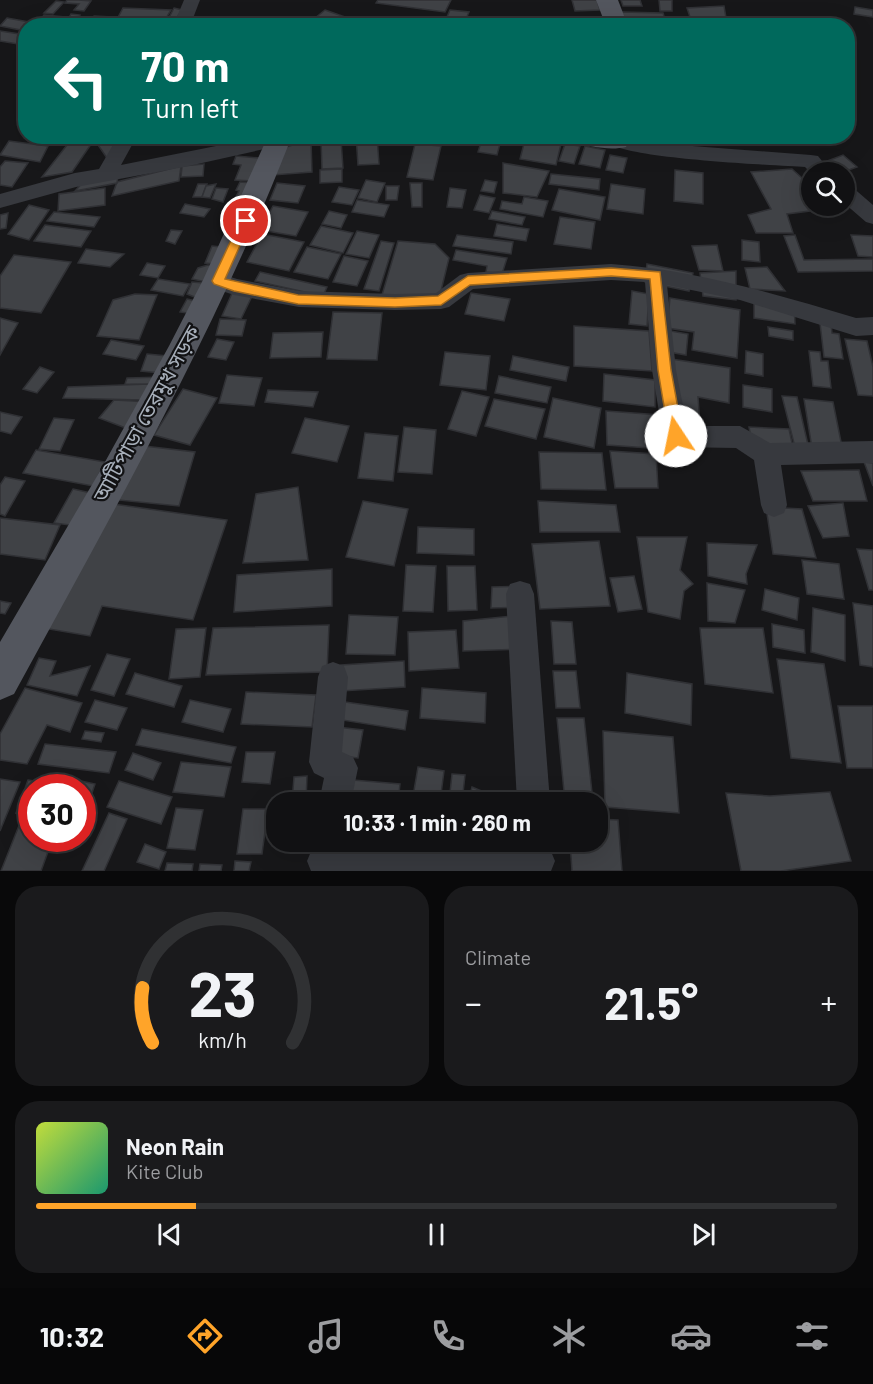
<!DOCTYPE html>
<meta charset="utf-8">
<style>
body{margin:0;font-family:Barlow,"Noto Sans Bengali",sans-serif;background:#1a1a1c;color:#f1f3f6;height:100vh;display:flex;flex-direction:column;font-size:22px;white-space:nowrap}
*{box-sizing:border-box;margin:0}
p{font-size:20px;color:#9c9da0}
.icon{flex:none;width:33px;height:33px;fill:none;stroke:currentColor;stroke-width:2;stroke-linecap:round;stroke-linejoin:round}
.map{position:relative;height:871px;overflow:hidden}
.details{display:flex;flex-direction:column;gap:15px;padding:15px;background:#09090a;flex:1}
.details>*{flex:none}
.top-card{position:absolute;left:18px;top:18px;width:837px;height:126px;border-radius:24px;box-shadow:0 6px 24px #0002,0 0 0 2px #303133;background:#00695c;color:#fff;overflow:hidden}
.tools{position:absolute;left:801px;top:162px;display:grid;gap:12px}
.tools a{display:grid;place-items:center;width:54px;height:54px;border-radius:50%;background:#111113;box-shadow:0 6px 24px #0002,0 0 0 2px #303133;font-size:30px}
.speed{position:absolute;left:18px;top:774px;display:flex;gap:12px;font-size:30px;font-weight:700;text-align:center}
.speed>*{display:grid;place-content:center;width:78px;height:78px;border-radius:50%;background:#111113;box-shadow:0 6px 24px #0002,0 0 0 2px #303133;line-height:1}
.speed .limit{border:9px solid #d22;background:#fff;color:#111}
.pin{position:absolute;display:grid;place-items:center;width:51px;height:51px;color:#fff;margin:-26px;border:3px solid #fff;border-radius:50%;box-shadow:0 2px 6px #0007}
.me{position:absolute;width:66px;margin:-33px;rotate:349deg;stroke-linejoin:round;filter:drop-shadow(0 0 4px #0008)}
.turn{display:flex;align-items:center;gap:21px;height:126px;padding:0 24px;font-size:27px}
.turn .icon{width:78px;height:78px;stroke-width:2.5}
.turn b{display:block;font-size:42px;line-height:51px}
.big{font-size:45px;font-weight:700;line-height:1.1}
.details .widget{flex:1;display:flex;flex-direction:column;justify-content:center;gap:9px;min-width:0;padding:0 21px;border-radius:24px;background:#1a1a1c}
.details .dial{align-items:center;gap:0}
.dial svg{height:156px;overflow:visible;fill:none;stroke:#303133;stroke-width:7;stroke-linecap:round;text-anchor:middle}
.dial text{fill:#f1f3f6;stroke:none}
.song{display:flex;align-items:center;gap:18px}
.cover{width:72px;height:72px;border-radius:9px;background:linear-gradient(135deg,hsl(70 70% 55%),hsl(160 70% 35%))}
.played{height:6px;border-radius:3px;background:linear-gradient(90deg,#ffa429 20%,#303133 20%)}
.keys{display:flex;justify-content:space-around;direction:ltr}
.heat{display:flex;justify-content:space-between;align-items:center;font-size:33px;direction:ltr}
.details .tiles{flex:1;display:grid;gap:15px;grid-template-columns:1fr 1fr}
.widget:last-child{grid-column:span 2}
.trip{position:absolute;left:266px;top:792px;width:342px;height:60px;border-radius:24px;background:#111113;box-shadow:0 6px 24px #0002,0 0 0 2px #303133;font-weight:700;line-height:60px;text-align:center}
.tabs{display:flex;height:96px;justify-content:space-around;align-items:center;background:#070708;color:#9c9da0}
.tabs .icon{width:42px;height:42px}
.tabs .on{color:#ffa429}
.tabs b{font-size:27px;color:#f1f3f6}
.map>svg:first-child{display:block}
.building{fill:#404246;stroke:#303135;stroke-width:1.5}
.lines{fill:none;stroke-linecap:round;stroke-linejoin:round}
.minor{fill:#37393e;fill-rule:evenodd}
.major{fill:#53565e;fill-rule:evenodd}
.route{fill:#ffa429;stroke:#a66b1b;stroke-width:1.5}
.labels{text-anchor:middle;stroke-width:4.5;stroke-linejoin:round;paint-order:stroke}
.street-label{font-size:21px;fill:#a7afba;stroke:#121214}
</style>
<div class="map">
<svg width="873" height="871" viewBox="0 0 873 871">
<rect width="100%" height="100%" fill="#171719"/>
<g class="building">
<path d="M67,0H79L91,1L84,11L74,10L79,4L65,3Z"/>
<path d="M378,0H451L445,12L376,3Z"/>
<path d="M572,0H597L600,10L575,11Z"/>
<path d="M621,0H640L642,6H623Z"/>
<path d="M659,0H672V11H660Z"/>
<path d="M56,1L64,2L53,14L44,13Z"/>
<path d="M724,6L726,18L690,17L687,8Z"/>
<path d="M855,7L873,10V17L854,14Z"/>
<path d="M123,8L171,10L162,25L116,21Z"/>
<path d="M174,8L182,10L172,25H165Z"/>
<path d="M325,10L348,18L339,26L314,19Z"/>
<path d="M450,10L469,12L463,26H443Z"/>
<path d="M622,12L663,13L666,23H624Z"/>
<path d="M71,14L80,15L75,24L66,23Z"/>
<path d="M44,15L67,17L61,24L38,23Z"/>
<path d="M94,16L112,17L110,26H89Z"/>
<path d="M209,17L234,21L231,26H203Z"/>
<path d="M7,18L35,23L33,26H26V31L0,26Z"/>
<path d="M682,19L721,21L722,26H683Z"/>
<path d="M0,31L26,35V36L18,44L0,41Z"/>
<path d="M74,136L96,137L72,172L42,177Z"/>
<path d="M100,136L122,138L109,161L96,142Z"/>
<path d="M356,136H377L379,164L358,165Z"/>
<path d="M483,136H502L497,155L478,152Z"/>
<path d="M526,136L562,140L556,165L520,159Z"/>
<path d="M341,139L343,168L322,169L321,140Z"/>
<path d="M311,140L312,172L273,175L282,148Z"/>
<path d="M9,141L48,146L40,162L0,155Z"/>
<path d="M415,144L441,146L433,180L407,177Z"/>
<path d="M565,144L580,146L574,164L559,161Z"/>
<path d="M585,146L605,150L600,168L579,164Z"/>
<path d="M610,155L627,158L623,173L606,170Z"/>
<path d="M843,155L857,167L843,172H833L822,163Z"/>
<path d="M236,156L260,158L252,181L235,180L241,165L233,164Z"/>
<path d="M5,161L28,163L12,187L0,185V167Z"/>
<path d="M503,163L549,171L537,197L503,193Z"/>
<path d="M204,164L203,176L181,177L182,166Z"/>
<path d="M181,166L179,181L112,196L117,182Z"/>
<path d="M342,169V182L320,183V170Z"/>
<path d="M792,169L812,187V206H832L834,208L787,214L793,233H756L748,215L771,209L751,172Z"/>
<path d="M675,170L703,173V204L674,201Z"/>
<path d="M551,174L600,179L599,190L549,184Z"/>
<path d="M118,175L117,183L75,191L86,179Z"/>
<path d="M366,180L385,183L377,202L358,198Z"/>
<path d="M485,180L497,182L494,193L481,191Z"/>
<path d="M240,182L253,183L242,205L232,204L239,191L236,190Z"/>
<path d="M277,183L305,186L298,203L270,200Z"/>
<path d="M410,183H422V207H412Z"/>
<path d="M198,184H207L202,197H193Z"/>
<path d="M216,184L210,198L202,197L206,186Z"/>
<path d="M611,184L645,189L643,214L607,209Z"/>
<path d="M386,186H399L397,200H386Z"/>
<path d="M339,187L359,190L352,205L332,202Z"/>
<path d="M105,188V205L58,211L59,194Z"/>
<path d="M216,188L228,189L223,202L212,199Z"/>
<path d="M450,188L466,190L462,208L447,207Z"/>
<path d="M559,189L605,197L600,220L552,210Z"/>
<path d="M480,195L495,198L489,213L474,210Z"/>
<path d="M524,197L548,201L543,217L500,209L502,201L522,204Z"/>
<path d="M357,200L389,205L384,217L352,212Z"/>
<path d="M185,204L210,209L204,217L180,213Z"/>
<path d="M29,205L49,210L29,240L8,234Z"/>
<path d="M273,206L308,212L296,236L260,230Z"/>
<path d="M329,211L347,215L341,228L322,224Z"/>
<path d="M492,211L525,217L522,225L489,219Z"/>
<path d="M54,212L100,217L94,227L47,221Z"/>
<path d="M8,213L6,228L0,229V215Z"/>
<path d="M560,217L595,222L591,249L554,244Z"/>
<path d="M497,224L529,229L526,241L494,236Z"/>
<path d="M45,225L91,231L81,247L34,241Z"/>
<path d="M321,226L353,233L343,253L310,245Z"/>
<path d="M171,230L182,231L175,244L166,241Z"/>
<path d="M357,231L379,235L369,258L346,254Z"/>
<path d="M262,234L304,242L289,271L247,262Z"/>
<path d="M457,235L513,242L511,254L453,246Z"/>
<path d="M795,235L804,260L873,259V271L798,272L784,236Z"/>
<path d="M851,235L873,236V257L858,256Z"/>
<path d="M742,240L759,242L760,262L742,260Z"/>
<path d="M381,241L394,243L379,291L364,289Z"/>
<path d="M398,241L435,244L449,258L439,299L382,295Z"/>
<path d="M717,245L723,271L699,270L692,246Z"/>
<path d="M212,246L230,248L222,265L205,263Z"/>
<path d="M307,247L341,254L328,279L294,272Z"/>
<path d="M86,249L124,254L110,267L78,263Z"/>
<path d="M456,250L507,258L502,274L486,272L487,266L453,260Z"/>
<path d="M14,255L71,262L41,313L0,308V276Z"/>
<path d="M344,256L368,261L357,286L333,282Z"/>
<path d="M147,263L165,266L158,278L140,275Z"/>
<path d="M647,264L693,273L689,291L645,282Z"/>
<path d="M208,265L214,266L206,282L192,279L198,268Z"/>
<path d="M767,267L785,291L750,289L745,268Z"/>
<path d="M736,271V300L703,296L700,273Z"/>
<path d="M260,272L327,287L323,296L255,281Z"/>
<path d="M158,279L190,284L183,296L151,290Z"/>
<path d="M192,282L204,283L197,298L187,294Z"/>
<path d="M233,291L253,294L241,319L222,316Z"/>
<path d="M632,291L649,294L647,326L629,324Z"/>
<path d="M471,293L510,299L504,321L465,314Z"/>
<path d="M135,294L157,295L139,340L97,336L113,300Z"/>
<path d="M670,298L740,310L737,358L692,350L694,332L667,328Z"/>
<path d="M754,298L794,304L795,324L754,318Z"/>
<path d="M187,299L201,302L194,314L180,312Z"/>
<path d="M333,312L382,313L377,360L327,359Z"/>
<path d="M0,318L18,323L0,355Z"/>
<path d="M220,319L246,320L242,336L216,335Z"/>
<path d="M820,323L831,324L832,333L839,334L843,359L824,357Z"/>
<path d="M574,326L649,331L652,371L574,366Z"/>
<path d="M768,327L793,331V340L769,336Z"/>
<path d="M659,329L688,334L686,355L657,350Z"/>
<path d="M323,332L321,357L270,358L273,333Z"/>
<path d="M217,339L234,342L226,360L208,357Z"/>
<path d="M845,339L867,341L873,367V396L858,395Z"/>
<path d="M111,340L144,346L136,360L103,354Z"/>
<path d="M746,351L763,354V376L745,373Z"/>
<path d="M809,351L820,352L821,361H828L831,388L813,386Z"/>
<path d="M445,352L490,356L486,390L440,385Z"/>
<path d="M147,354L178,357L171,374L141,371Z"/>
<path d="M513,356L569,367L566,381L510,370Z"/>
<path d="M658,357L730,368L729,403L698,397L700,426L666,419Z"/>
<path d="M40,367L54,372L37,393L23,389Z"/>
<path d="M604,374L655,380V407L603,401Z"/>
<path d="M227,375L262,378L254,406L219,403Z"/>
<path d="M499,376L551,387L547,403L495,393Z"/>
<path d="M164,377L162,385L125,384L127,378Z"/>
<path d="M149,384L142,400L63,398L68,387Z"/>
<path d="M743,385L772,389V412L743,407Z"/>
<path d="M183,389L217,398L190,445L154,435Z"/>
<path d="M268,390L318,392L313,407L265,402Z"/>
<path d="M462,391L489,397L476,436L448,429Z"/>
<path d="M782,396L797,397L811,458L798,459Z"/>
<path d="M553,398L601,408L594,448L544,437Z"/>
<path d="M494,399L545,409L536,439L485,426Z"/>
<path d="M804,399L833,402L844,457L813,454Z"/>
<path d="M114,400L152,402L131,430L99,418Z"/>
<path d="M606,411L661,415L663,449L607,445Z"/>
<path d="M0,412L22,417L11,434L0,431Z"/>
<path d="M54,418L74,420L60,451L39,449Z"/>
<path d="M305,418L349,426L337,462L292,453Z"/>
<path d="M404,427L436,430L432,474L398,472Z"/>
<path d="M749,427L789,429L795,457L754,455Z"/>
<path d="M365,433L398,436L393,481L358,478Z"/>
<path d="M144,446L195,452L179,506L108,499Z"/>
<path d="M36,450L105,462L93,486L23,473Z"/>
<path d="M610,451L656,454L658,488H615Z"/>
<path d="M539,452L602,453L606,490L541,489Z"/>
<path d="M864,462L873,463V486Z"/>
<path d="M859,470L867,501H813L801,471Z"/>
<path d="M5,477L25,481L5,516L0,514V485Z"/>
<path d="M298,487L308,560L243,563L256,494Z"/>
<path d="M73,489L91,493L70,525L54,523Z"/>
<path d="M363,501L408,509L394,566L346,557Z"/>
<path d="M538,501L616,505L620,532H540Z"/>
<path d="M106,503L227,520L193,620L102,606L90,636L43,628Z"/>
<path d="M843,503L849,536L823,538L808,506Z"/>
<path d="M766,507L802,509L816,558L773,554Z"/>
<path d="M0,518L60,525L45,560L0,554Z"/>
<path d="M418,527L474,529V555L417,553Z"/>
<path d="M637,537H687L680,570L693,584L684,591L680,619L648,612Z"/>
<path d="M599,541L610,606L540,609L532,544Z"/>
<path d="M707,543L757,545L746,574L747,584L708,576Z"/>
<path d="M857,549L873,550V590H869Z"/>
<path d="M802,560L839,564L844,599L807,594Z"/>
<path d="M406,565L436,566L433,612L403,611Z"/>
<path d="M447,566H475L477,610L448,611Z"/>
<path d="M332,569V606L234,612L237,575Z"/>
<path d="M634,576L642,609L618,612L610,578Z"/>
<path d="M707,583L745,590L735,623L708,621Z"/>
<path d="M523,586L525,607L491,608L492,587Z"/>
<path d="M765,589L799,598L797,620L762,610Z"/>
<path d="M0,601L11,603L5,614L0,613Z"/>
<path d="M853,603L873,606V667L860,665Z"/>
<path d="M813,608L845,615V661L811,652Z"/>
<path d="M349,615L398,617L395,655L346,654Z"/>
<path d="M521,615L523,649L463,651V621Z"/>
<path d="M551,621L572,622L576,664H554Z"/>
<path d="M772,624L804,630L805,653L773,647Z"/>
<path d="M329,625L327,672L206,675L213,628Z"/>
<path d="M206,628L200,677L169,679L176,629Z"/>
<path d="M700,628H763L773,693L705,684Z"/>
<path d="M456,630L459,668L409,671L408,632Z"/>
<path d="M107,654L130,659L114,696L91,690Z"/>
<path d="M39,658L56,661L50,676L90,666L77,696L27,685Z"/>
<path d="M777,659L824,664L841,763L791,758Z"/>
<path d="M404,661L405,687L341,691V665Z"/>
<path d="M553,671H576L580,708H556Z"/>
<path d="M135,673L182,686L174,707L126,694Z"/>
<path d="M627,673L692,684L691,725L625,713Z"/>
<path d="M25,688L82,703L70,732L47,725L27,764L0,760V734Z"/>
<path d="M422,688L486,693L485,723L420,718Z"/>
<path d="M246,692L316,695L312,727L241,724Z"/>
<path d="M95,700L127,708L117,730L85,722Z"/>
<path d="M190,700L231,709L223,732L182,722Z"/>
<path d="M345,702L408,711L405,730L342,720Z"/>
<path d="M838,706H873V768H847Z"/>
<path d="M557,718H584L593,802H565Z"/>
<path d="M337,727L363,730L358,758L332,755Z"/>
<path d="M142,729L236,747L231,763L136,745Z"/>
<path d="M85,731L104,733L101,742L82,739Z"/>
<path d="M603,731L673,737L679,813L605,807Z"/>
<path d="M45,744L116,752L109,773L38,764Z"/>
<path d="M246,752H275L270,784L242,782Z"/>
<path d="M133,753L161,763L153,780L125,770Z"/>
<path d="M181,762L231,767L224,797L173,792Z"/>
<path d="M418,767L444,771L440,802H412Z"/>
<path d="M452,774L465,775L462,802H449Z"/>
<path d="M307,776L306,802H292L294,777Z"/>
<path d="M0,779L20,782L0,831Z"/>
<path d="M28,780L71,787L32,788V815L16,813Z"/>
<path d="M353,780L400,784L398,802H350Z"/>
<path d="M81,781L95,784L92,793L82,791V788H78Z"/>
<path d="M119,781L172,797L161,824L107,807Z"/>
<path d="M472,787L486,793L483,800L470,795Z"/>
<path d="M830,792L851,861L781,871H741L726,793L770,796Z"/>
<path d="M176,808L203,810L195,850L167,848Z"/>
<path d="M243,809H268L262,854H237Z"/>
<path d="M109,813L127,819L104,871H82Z"/>
<path d="M597,819L618,820L622,871H572L570,842H597Z"/>
<path d="M20,823L32,825V838H53L41,871H1Z"/>
<path d="M496,842H533L534,859L497,860Z"/>
<path d="M145,844L166,852L159,869L137,862Z"/>
<path d="M235,861L251,862L249,871H234Z"/>
<path d="M167,863L193,864L192,871H165Z"/>
<path d="M200,864L222,865L221,871H199Z"/>
</g>
<g class="lines">
<g class="minor">
<path d="M184,0H200L190,26H173Z"/>
<path d="M118,136H137L121,165L266,136H285L288,140L285,144L278,146L184,167L76,187L0,208V194L75,173L99,169Z"/>
<path d="M623,136L640,142L811,155L818,156L831,172L812,174L805,167C775,165 619,159 607,141L610,137Z"/>
<path d="M844,184L851,186L873,205V224L866,222L844,203Z"/>
<path d="M611,264C696,270 775,294 856,318L873,317V335L856,336L740,300L667,285L676,370L687,426H740L770,443L873,441V463L781,465L787,505L784,513L774,517L764,513L761,505L754,460L736,448L676,447L667,443L663,436L652,370L645,282L611,280L473,289L449,307L441,309L395,310L299,307L234,295L210,287L207,281L210,275L218,273L237,279L299,291L395,294L436,293L460,275L468,273Z"/>
<path d="M520,581L530,584L534,594L550,802H517L506,594L510,584Z"/>
<path d="M333,662L344,666L348,677L342,752L353,757L358,768L351,802H319L324,778L314,773L309,762L318,677L322,666Z"/>
<path d="M324,844L460,847L538,844L550,849L555,861L551,871H311L307,861L312,849Z"/>
</g>
<g class="major">
<path d="M596,0H618L628,26H606Z"/>
<path d="M268,136H317L314,142L288,146C213,337 112,514 14,694L0,700V642L100,471L169,346L203,280Z"/>
<path d="M569,136H631L626,147C609,151 589,146 572,142Z"/>
</g>
</g>
<path class="route" d="M246,217L251,221L225,279L298,295L395,298L438,296L468,276L611,268L660,272L671,370L683,436L681,440H671L669,436L658,370L650,279L611,276L470,285L441,305L395,307L298,304L234,291L214,284L212,281L240,221Z"/>
<g class="labels">
<g class="street-label">
<text transform="translate(147 414) rotate(-61)" y="7">আটিপাড়া তেরমুখ সড়ক</text>
</g>
</g>
</svg>
<div class="tools">
<a><svg class="icon" aria-label="search" viewBox="0 0 24 24"><circle cx="10" cy="10" r="6"/><path d="M15 15l6 6"/></svg></a>
</div>
<div class="speed"><div class="limit">30</div></div>
<div class="pin" style="left:246px;top:221px;background:#d93025"><svg class="icon" aria-label="arrive" viewBox="0 0 24 24"><path d="M6 21V4h12l-3 4 3 4H6"/></svg></div>
<svg class="me" style="left:676px;top:436px" viewBox="-20 -20 40 40"><circle r="19" fill="#fff"/><path d="M0-13L10 11 0 6-10 11z" fill="#ffa429"/></svg>
<div class="trip">10:33 · 1 min · 260 m</div>
<div class="top-card">
<div class="turn"><svg class="icon" aria-label="left" viewBox="0 0 24 24"><path d="M17 20v-9H6M10 6l-5 5 5 5"/></svg><div><b>70 m</b>Turn left</div></div>
</div>
</div>
<section class="details">
<div class="tiles">
<div class="widget dial"><svg viewBox="0 0 100 80">
<path d="M14 69A42 42 0 1 1 86 69"/>
<path d="M14 69A42 42 0 0 1 9 41" stroke="#ffa429"/>
<text x="50" y="56" font-size="32" font-weight="700">23</text>
<text x="50" y="72" font-size="11">km/h</text>
</svg></div>
<div class="widget"><p>Climate</p>
<div class="heat"><a>−</a><b class="big">21.5°</b><a>+</a></div>
</div>
<div class="widget">
<div class="song"><i class="cover"></i><div><b>Neon Rain</b><p>Kite Club</p></div></div>
<div class="played"></div>
<div class="keys"><svg class="icon" aria-label="previous" viewBox="0 0 24 24"><path d="M18 5L8 12l10 7zM5 5v14"/></svg><svg class="icon" aria-label="pause" viewBox="0 0 24 24"><path d="M8 5v14M16 5v14"/></svg><svg class="icon" aria-label="next" viewBox="0 0 24 24"><path d="M6 5l10 7-10 7zM19 5v14"/></svg></div>
</div>
</div>
</section>
<nav class="tabs">
<b>10:32</b>
<svg class="icon on" aria-label="directions" viewBox="0 0 24 24"><path d="M12 3l9 9-9 9-9-9zM9 14v-3h6M13 9l2 2-2 2"/></svg>
<svg class="icon" aria-label="music" viewBox="0 0 24 24"><path d="M9 18V5l10-2v13"/><circle cx="6" cy="18" r="3"/><circle cx="16" cy="16" r="3"/></svg>
<svg class="icon" aria-label="phone" viewBox="0 0 24 24"><path d="M5 4h4l2 5-3 2q2 4 5 5l2-3 5 2v4C11 20 4 13 5 4z"/></svg>
<svg class="icon" aria-label="climate" viewBox="0 0 24 24"><path d="M12 3v18M4 7l16 10M4 17L20 7"/></svg>
<svg class="icon" aria-label="car" viewBox="0 0 24 24"><path d="M5 17H2v-5l4-1 3-4h7l3 4 3 1v5h-3M9 17h6M6 11h13"/><circle cx="7" cy="17" r="2"/><circle cx="17" cy="17" r="2"/></svg>
<svg class="icon" aria-label="filters" viewBox="0 0 24 24"><path d="M4 7h16M4 17h16"/><circle cx="9" cy="7" r="2"/><circle cx="15" cy="17" r="2"/></svg>
</nav>
